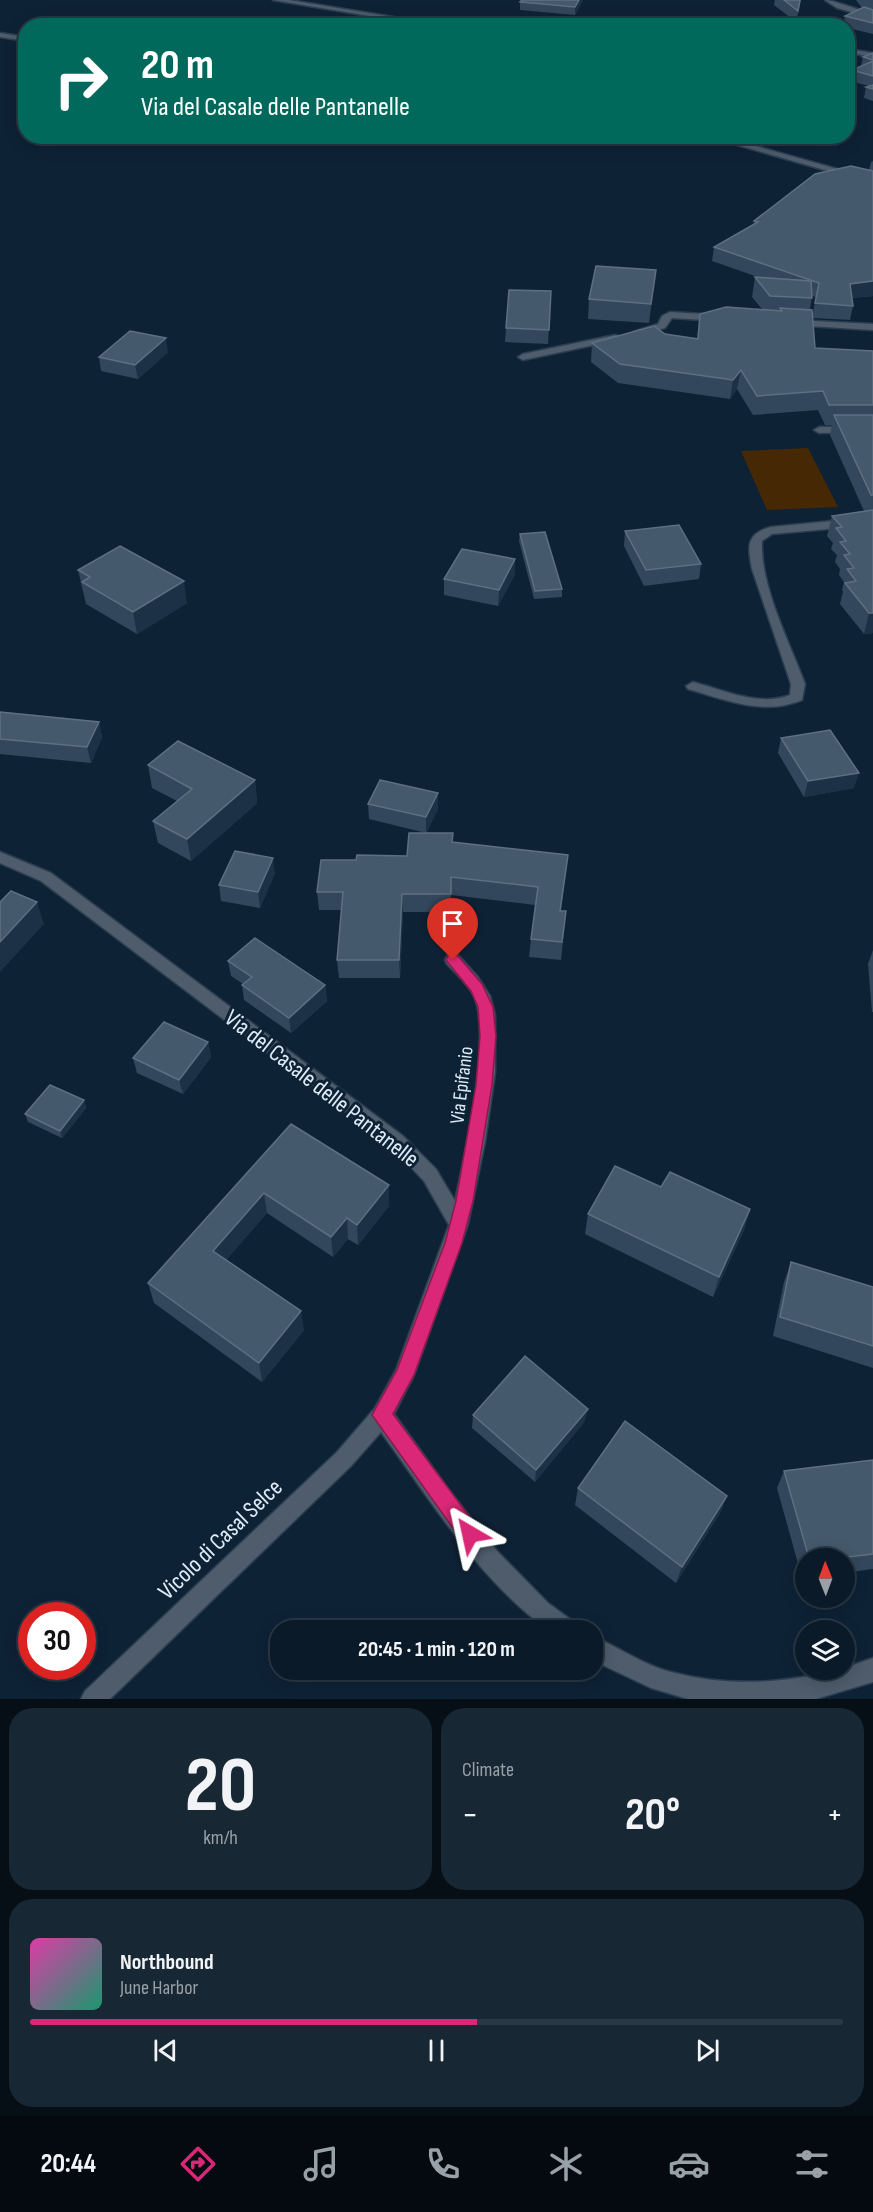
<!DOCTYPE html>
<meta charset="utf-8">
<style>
body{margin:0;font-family:"Sofia Sans Condensed",sans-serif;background:#182734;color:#f1f3f6;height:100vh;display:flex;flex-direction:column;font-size:22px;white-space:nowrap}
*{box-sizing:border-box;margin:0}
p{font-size:20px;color:#99a1a8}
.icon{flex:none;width:33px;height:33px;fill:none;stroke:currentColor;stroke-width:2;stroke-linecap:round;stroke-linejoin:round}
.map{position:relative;height:1699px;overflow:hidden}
.sheet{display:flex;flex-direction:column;gap:9px;padding:9px;background:#060e16;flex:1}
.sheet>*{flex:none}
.guide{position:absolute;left:18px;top:18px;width:837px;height:126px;border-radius:24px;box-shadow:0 3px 15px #0003,0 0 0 2px #2a3845;background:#00695c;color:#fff;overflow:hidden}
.needle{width:39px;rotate:359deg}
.fabs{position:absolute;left:795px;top:1548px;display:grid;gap:12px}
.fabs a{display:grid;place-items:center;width:60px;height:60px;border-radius:50%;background:#0a1a28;box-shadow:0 3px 15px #0003,0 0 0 2px #2a3845;font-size:30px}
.speed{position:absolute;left:18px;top:1602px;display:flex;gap:12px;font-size:30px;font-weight:700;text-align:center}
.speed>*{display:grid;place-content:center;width:78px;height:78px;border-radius:50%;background:#0a1a28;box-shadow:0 3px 15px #0003,0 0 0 2px #2a3845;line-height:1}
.speed .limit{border:9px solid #d22;background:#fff;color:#111}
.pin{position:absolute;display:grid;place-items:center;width:51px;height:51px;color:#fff;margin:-62px -26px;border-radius:50% 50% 50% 0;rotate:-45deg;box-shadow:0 0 6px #0007}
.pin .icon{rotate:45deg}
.me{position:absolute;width:66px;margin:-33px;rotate:324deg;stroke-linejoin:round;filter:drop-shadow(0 0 4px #0008)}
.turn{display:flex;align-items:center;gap:21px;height:126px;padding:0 24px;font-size:27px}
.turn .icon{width:78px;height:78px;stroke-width:2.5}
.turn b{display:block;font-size:42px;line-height:51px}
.big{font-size:45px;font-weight:700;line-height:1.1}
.sheet .widget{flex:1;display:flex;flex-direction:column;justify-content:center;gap:9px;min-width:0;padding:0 21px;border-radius:24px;background:#182734}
.sheet .dial{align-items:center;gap:0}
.dial b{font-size:78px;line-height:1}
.song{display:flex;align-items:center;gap:18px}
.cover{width:72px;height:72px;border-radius:9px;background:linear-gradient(135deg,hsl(320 70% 55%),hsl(160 70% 35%))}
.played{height:6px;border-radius:3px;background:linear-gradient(90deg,#db2777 55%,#2a3845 55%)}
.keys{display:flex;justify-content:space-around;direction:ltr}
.heat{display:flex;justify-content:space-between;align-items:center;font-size:33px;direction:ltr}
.sheet .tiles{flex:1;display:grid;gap:9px;grid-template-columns:1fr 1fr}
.widget:last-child{grid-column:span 2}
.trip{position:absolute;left:270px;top:1620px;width:333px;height:60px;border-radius:24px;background:#0a1a28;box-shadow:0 3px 15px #0003,0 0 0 2px #2a3845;font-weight:700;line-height:60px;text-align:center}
.tab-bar{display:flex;height:96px;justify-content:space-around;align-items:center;background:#040a10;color:#99a1a8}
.tab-bar .icon{width:42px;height:42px}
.tab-bar .on{color:#db2777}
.tab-bar b{font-size:27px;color:#f1f3f6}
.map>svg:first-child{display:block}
.green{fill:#472804}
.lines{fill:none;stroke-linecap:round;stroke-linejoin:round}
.service-casing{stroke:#2b3e51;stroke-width:3}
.minor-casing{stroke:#2b3e51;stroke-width:3}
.service{fill:#4e5c6b;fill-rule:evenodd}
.minor{fill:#4e5c6b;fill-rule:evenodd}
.wall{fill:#33475c;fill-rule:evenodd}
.shaded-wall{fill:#1c3146}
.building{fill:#45596c;stroke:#5d7082;stroke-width:1.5}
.route{fill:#db2777;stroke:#8e194d;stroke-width:1.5}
.labels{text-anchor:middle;stroke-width:6;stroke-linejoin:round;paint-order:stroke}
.street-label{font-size:20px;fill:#ddeaf7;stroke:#0e2236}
.near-street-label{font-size:24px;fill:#ddeaf7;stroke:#0e2236}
</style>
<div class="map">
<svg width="873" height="1699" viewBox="0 0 873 1699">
<rect width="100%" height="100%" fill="#0e2236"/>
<path class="green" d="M808,448L838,507L767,510L741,451Z"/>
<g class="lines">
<g class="service-casing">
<g id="service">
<path d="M873,426V432L819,433L814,430L819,427Z"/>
<path d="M873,517V525L772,534L762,541C760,586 789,641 805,684L802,700C763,716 726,700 688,689L686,686L693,682C724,690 759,707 790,695L791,684L752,569C748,547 745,534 771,527Z"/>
</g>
</g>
<g class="minor-casing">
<g id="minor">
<path d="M273,0H289L449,26H430Z"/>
<path d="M825,0C834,0 861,11 873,14V18L837,8Z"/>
<path d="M0,33L26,37V41L0,37Z"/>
<path d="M848,49L873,53V57L848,53Z"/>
<path d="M706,136H720L873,179V184Z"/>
<path d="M670,312L720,315L725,318L720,321L672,318L665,328L638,335L633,332L658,324L662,316Z"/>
<path d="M795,320L873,324V330L792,325L790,323Z"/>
<path d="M615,335L618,336V340L523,360L518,357L523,354Z"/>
<path d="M0,852L51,873L403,1136L436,1169L455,1201C465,1154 492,1038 474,996C468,984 456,974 447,964L445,960L447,956L453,954L459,956L478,977L490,996L495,1015V1073L485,1142L468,1224L414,1375L394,1414L451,1493L498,1552L548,1603L574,1622L577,1630H548C478,1579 431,1501 381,1432L351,1466L110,1699H81L85,1691L337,1452L375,1408L396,1370L449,1225L424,1181L391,1146L41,881L0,863Z"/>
<path d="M592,1636C619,1647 643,1665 671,1672C738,1690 810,1682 873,1658V1682L816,1699H688L651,1688L592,1660Z"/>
</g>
</g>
<use href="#service" class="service"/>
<use href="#minor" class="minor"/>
</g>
<g class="wall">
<path d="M583,0L575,15L520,10V2Z"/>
<path d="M775,0H801L796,22L774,5Z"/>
<path d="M856,0H873V34L848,28V26H843L845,16L862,8Z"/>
<path d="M873,53V101L864,98L866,87L869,86L850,81L852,70L861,66L863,57Z"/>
<path d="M873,161V296L852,298L853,306L850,320L813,318L815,348L873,351V633L864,634L840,604L843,592L842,590L844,582L839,575L840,569L835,562L837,555L831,549L833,543L827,536L832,516L864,511L830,435L832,425H825L818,410L753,415L737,389L730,399L618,383L591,362L592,343L665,334L697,338L700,314L762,309L752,297L755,277H758L712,261L714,247L753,225L754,221L869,170L871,162ZM812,296L816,297L813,313L810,309Z"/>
<path d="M656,270L649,323L588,319L589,299Z"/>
<path d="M551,291L548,344L505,342L506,328Z"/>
<path d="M168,352L138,379L101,371L99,357Z"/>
<path d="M625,531L701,564L699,579L644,586L624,546Z"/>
<path d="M520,534L562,589V597L534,599L519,541Z"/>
<path d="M515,559V574L498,606L444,595V579Z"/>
<path d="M78,570L187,603L137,634L86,604Z"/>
<path d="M0,712L99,722L102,737L91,763L0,754Z"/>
<path d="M781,738L854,788L804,797L778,753Z"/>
<path d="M148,765L255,780L257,803L191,861L158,843L153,821L177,801L152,788Z"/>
<path d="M368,804L438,809L426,833L369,819Z"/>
<path d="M452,842L568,855L561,911H566L561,960L529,957L531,939L535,905L451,895V912H403L400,978H339L337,960L341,910H319L317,892L407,856Z"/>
<path d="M275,873L260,908L221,901L219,885Z"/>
<path d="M873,950V1012H872L868,964Z"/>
<path d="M228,961L325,985L327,1001L291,1033L244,1000L242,985L243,984L231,976Z"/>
<path d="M208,1042L211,1057L183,1094L137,1073L133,1058Z"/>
<path d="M84,1100L86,1108L62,1138L28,1122L25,1114Z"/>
<path d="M291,1124L389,1206L358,1245L348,1239L333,1257L267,1213L226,1260L304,1330L262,1382L154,1303L148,1283Z"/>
<path d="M661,1187L750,1209L744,1230L713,1297L585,1234L588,1214Z"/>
<path d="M791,1262L873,1287V1368L773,1336L784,1282Z"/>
<path d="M473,1415L585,1421L535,1482L472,1428Z"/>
<path d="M873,1460V1569L844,1573V1558H806V1578H802L777,1488L784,1471Z"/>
<path d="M578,1488L727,1496L720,1513L676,1583L575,1505Z"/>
</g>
<g class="shaded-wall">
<path d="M579,0H583L575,15V7Z"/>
<path d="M873,281V296L847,298L850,284Z"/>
<path d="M166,338L168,352L138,379L135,365Z"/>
<path d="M741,370L737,389L730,399L733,380Z"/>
<path d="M515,559V574L498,606L499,590Z"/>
<path d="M184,581L187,603L137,634L133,612Z"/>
<path d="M869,613H873V633L864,634Z"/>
<path d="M99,722L102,737L91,763L87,747Z"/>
<path d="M859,773L854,788L804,797L808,781Z"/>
<path d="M255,780L257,803L191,861L187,839Z"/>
<path d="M438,793V809L426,833V817Z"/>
<path d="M568,855L566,873L558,929L560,911Z"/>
<path d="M273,858L275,873L260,908L258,892Z"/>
<path d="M402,894L403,912L400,978L399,960Z"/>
<path d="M37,902L44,924L0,972V942Z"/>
<path d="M325,985L327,1001L291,1033L289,1018Z"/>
<path d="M208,1042L211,1057L183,1094L179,1080Z"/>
<path d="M84,1100L86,1108L62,1138L60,1131Z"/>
<path d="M389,1185V1206L358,1245L357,1225Z"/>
<path d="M264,1193L267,1213L217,1271L213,1251Z"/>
<path d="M750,1209L744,1230L713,1297L719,1277Z"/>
<path d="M347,1218L348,1239L333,1257L331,1237Z"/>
<path d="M301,1311L304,1330L262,1382L259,1363Z"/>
<path d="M588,1409L585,1421L535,1482L536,1470Z"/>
<path d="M727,1496L720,1513L676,1583L682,1567Z"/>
</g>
<g class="building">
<path d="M522,0H579L575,7L520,2Z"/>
<path d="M784,0H800L798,11Z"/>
<path d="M864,7L873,10V23L845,16Z"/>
<path d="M873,53V60L863,57Z"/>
<path d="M873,61V76L852,70Z"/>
<path d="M873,85V89L866,87Z"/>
<path d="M851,166L873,171V281L850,284L853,306L815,303L819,283L714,247L758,222L754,221L815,174Z"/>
<path d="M596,266L656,270L651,304L589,299Z"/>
<path d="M755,277L811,281L812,298L770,296Z"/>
<path d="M509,290L551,291L549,330L506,328Z"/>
<path d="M726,307L782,311L780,308L812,310L815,348L873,351V405H829L823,391L757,396L741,370L733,380L620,364L592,343L654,326L665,334L698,339L700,314Z"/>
<path d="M130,331L166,338L135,365L99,357Z"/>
<path d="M834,415H873V495H871Z"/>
<path d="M873,510V613H869L845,583L856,581L847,569L854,568L844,555L850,554L840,542L846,541L836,528L842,527L832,516Z"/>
<path d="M679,525L701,564L646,570L625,531Z"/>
<path d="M545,532L562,589L535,591L520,534Z"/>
<path d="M120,546L184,581L133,612L82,582L90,577L78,570Z"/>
<path d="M462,549L515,559L499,590L444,579Z"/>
<path d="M0,712L99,722L87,747L0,739Z"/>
<path d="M830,730L859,773L808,781L781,738Z"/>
<path d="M178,741L255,780L187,839L153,821L192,789L148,765Z"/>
<path d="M380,780L438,793L426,817L368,804Z"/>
<path d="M409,833H453L452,842L568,855L560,911H566L562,942L531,939L538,887L451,877V894H402L399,960H337L343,892H317L321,860H356L357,855L407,856Z"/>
<path d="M235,851L273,858L258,892L219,885Z"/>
<path d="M11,891L37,902L0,942V902Z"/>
<path d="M255,938L325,985L289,1018L242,985L252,977L228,961Z"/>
<path d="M164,1022L208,1042L179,1080L133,1058Z"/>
<path d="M50,1085L84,1100L60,1131L25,1114Z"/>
<path d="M291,1124L389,1185L357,1225L347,1218L331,1237L264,1193L213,1251L301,1311L259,1363L148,1283Z"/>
<path d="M615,1166L661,1187L670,1172L750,1209L719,1277L588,1214Z"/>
<path d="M791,1262L873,1287V1346L780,1317Z"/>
<path d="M525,1356L588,1409L536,1470L473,1415Z"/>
<path d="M625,1421L727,1496L682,1567L578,1488Z"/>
<path d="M873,1460V1554L839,1558H809L784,1471Z"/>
</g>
<path class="route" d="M453,954L458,956L482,984L493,1007L496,1036L492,1085L473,1201L462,1243L414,1375L393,1414L477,1527L480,1534L477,1542L470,1544L463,1542L372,1415L397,1370L445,1243L456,1201L476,1085L480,1036L478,1007L471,991L446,960L448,956Z"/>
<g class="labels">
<g class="street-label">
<text transform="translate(461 1085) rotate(-83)" y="7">Via Epifanio</text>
</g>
<g class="near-street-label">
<text transform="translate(322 1088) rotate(38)" y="8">Via del Casale delle Pantanelle</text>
<text transform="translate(220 1539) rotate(-44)" y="8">Vicolo di Casal Selce</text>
</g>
</g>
</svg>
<div class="fabs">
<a><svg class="needle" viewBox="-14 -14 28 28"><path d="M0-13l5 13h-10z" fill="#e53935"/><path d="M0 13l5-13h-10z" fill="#99a1a8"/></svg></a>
<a><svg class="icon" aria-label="layers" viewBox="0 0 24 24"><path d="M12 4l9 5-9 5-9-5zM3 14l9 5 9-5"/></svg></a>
</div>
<div class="speed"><div class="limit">30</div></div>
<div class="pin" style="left:453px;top:960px;background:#d93025"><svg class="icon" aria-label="arrive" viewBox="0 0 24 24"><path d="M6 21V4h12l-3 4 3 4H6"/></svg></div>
<svg class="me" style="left:470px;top:1534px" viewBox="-20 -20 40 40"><path d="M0-17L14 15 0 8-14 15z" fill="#db2777" stroke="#fff" stroke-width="4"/></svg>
<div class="trip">20:45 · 1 min · 120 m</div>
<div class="guide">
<div class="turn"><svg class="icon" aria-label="right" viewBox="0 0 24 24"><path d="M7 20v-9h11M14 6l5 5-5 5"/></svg><div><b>20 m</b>Via del Casale delle Pantanelle</div></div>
</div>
</div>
<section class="sheet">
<div class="tiles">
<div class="widget dial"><b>20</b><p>km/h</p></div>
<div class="widget"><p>Climate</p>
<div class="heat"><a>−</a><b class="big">20°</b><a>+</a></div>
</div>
<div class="widget">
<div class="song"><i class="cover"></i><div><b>Northbound</b><p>June Harbor</p></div></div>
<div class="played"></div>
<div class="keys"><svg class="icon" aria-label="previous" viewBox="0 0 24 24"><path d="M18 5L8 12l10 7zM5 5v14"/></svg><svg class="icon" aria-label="pause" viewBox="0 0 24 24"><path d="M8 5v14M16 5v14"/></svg><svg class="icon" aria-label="next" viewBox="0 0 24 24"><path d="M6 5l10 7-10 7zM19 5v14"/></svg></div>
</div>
</div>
</section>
<nav class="tab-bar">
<b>20:44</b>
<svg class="icon on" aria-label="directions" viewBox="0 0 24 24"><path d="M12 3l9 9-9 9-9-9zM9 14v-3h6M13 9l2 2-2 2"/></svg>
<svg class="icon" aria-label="music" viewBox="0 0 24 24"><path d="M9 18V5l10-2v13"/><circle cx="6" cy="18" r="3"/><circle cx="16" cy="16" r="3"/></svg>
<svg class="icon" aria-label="phone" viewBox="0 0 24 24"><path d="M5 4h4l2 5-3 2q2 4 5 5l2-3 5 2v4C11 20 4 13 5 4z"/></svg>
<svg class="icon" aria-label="climate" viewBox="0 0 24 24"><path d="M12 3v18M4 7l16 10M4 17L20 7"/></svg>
<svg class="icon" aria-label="car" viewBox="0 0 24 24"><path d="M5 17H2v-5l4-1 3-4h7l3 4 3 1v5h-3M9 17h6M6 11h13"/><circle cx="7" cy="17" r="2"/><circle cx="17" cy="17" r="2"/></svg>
<svg class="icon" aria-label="filters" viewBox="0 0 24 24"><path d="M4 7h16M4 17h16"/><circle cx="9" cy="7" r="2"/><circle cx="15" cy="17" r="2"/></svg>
</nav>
